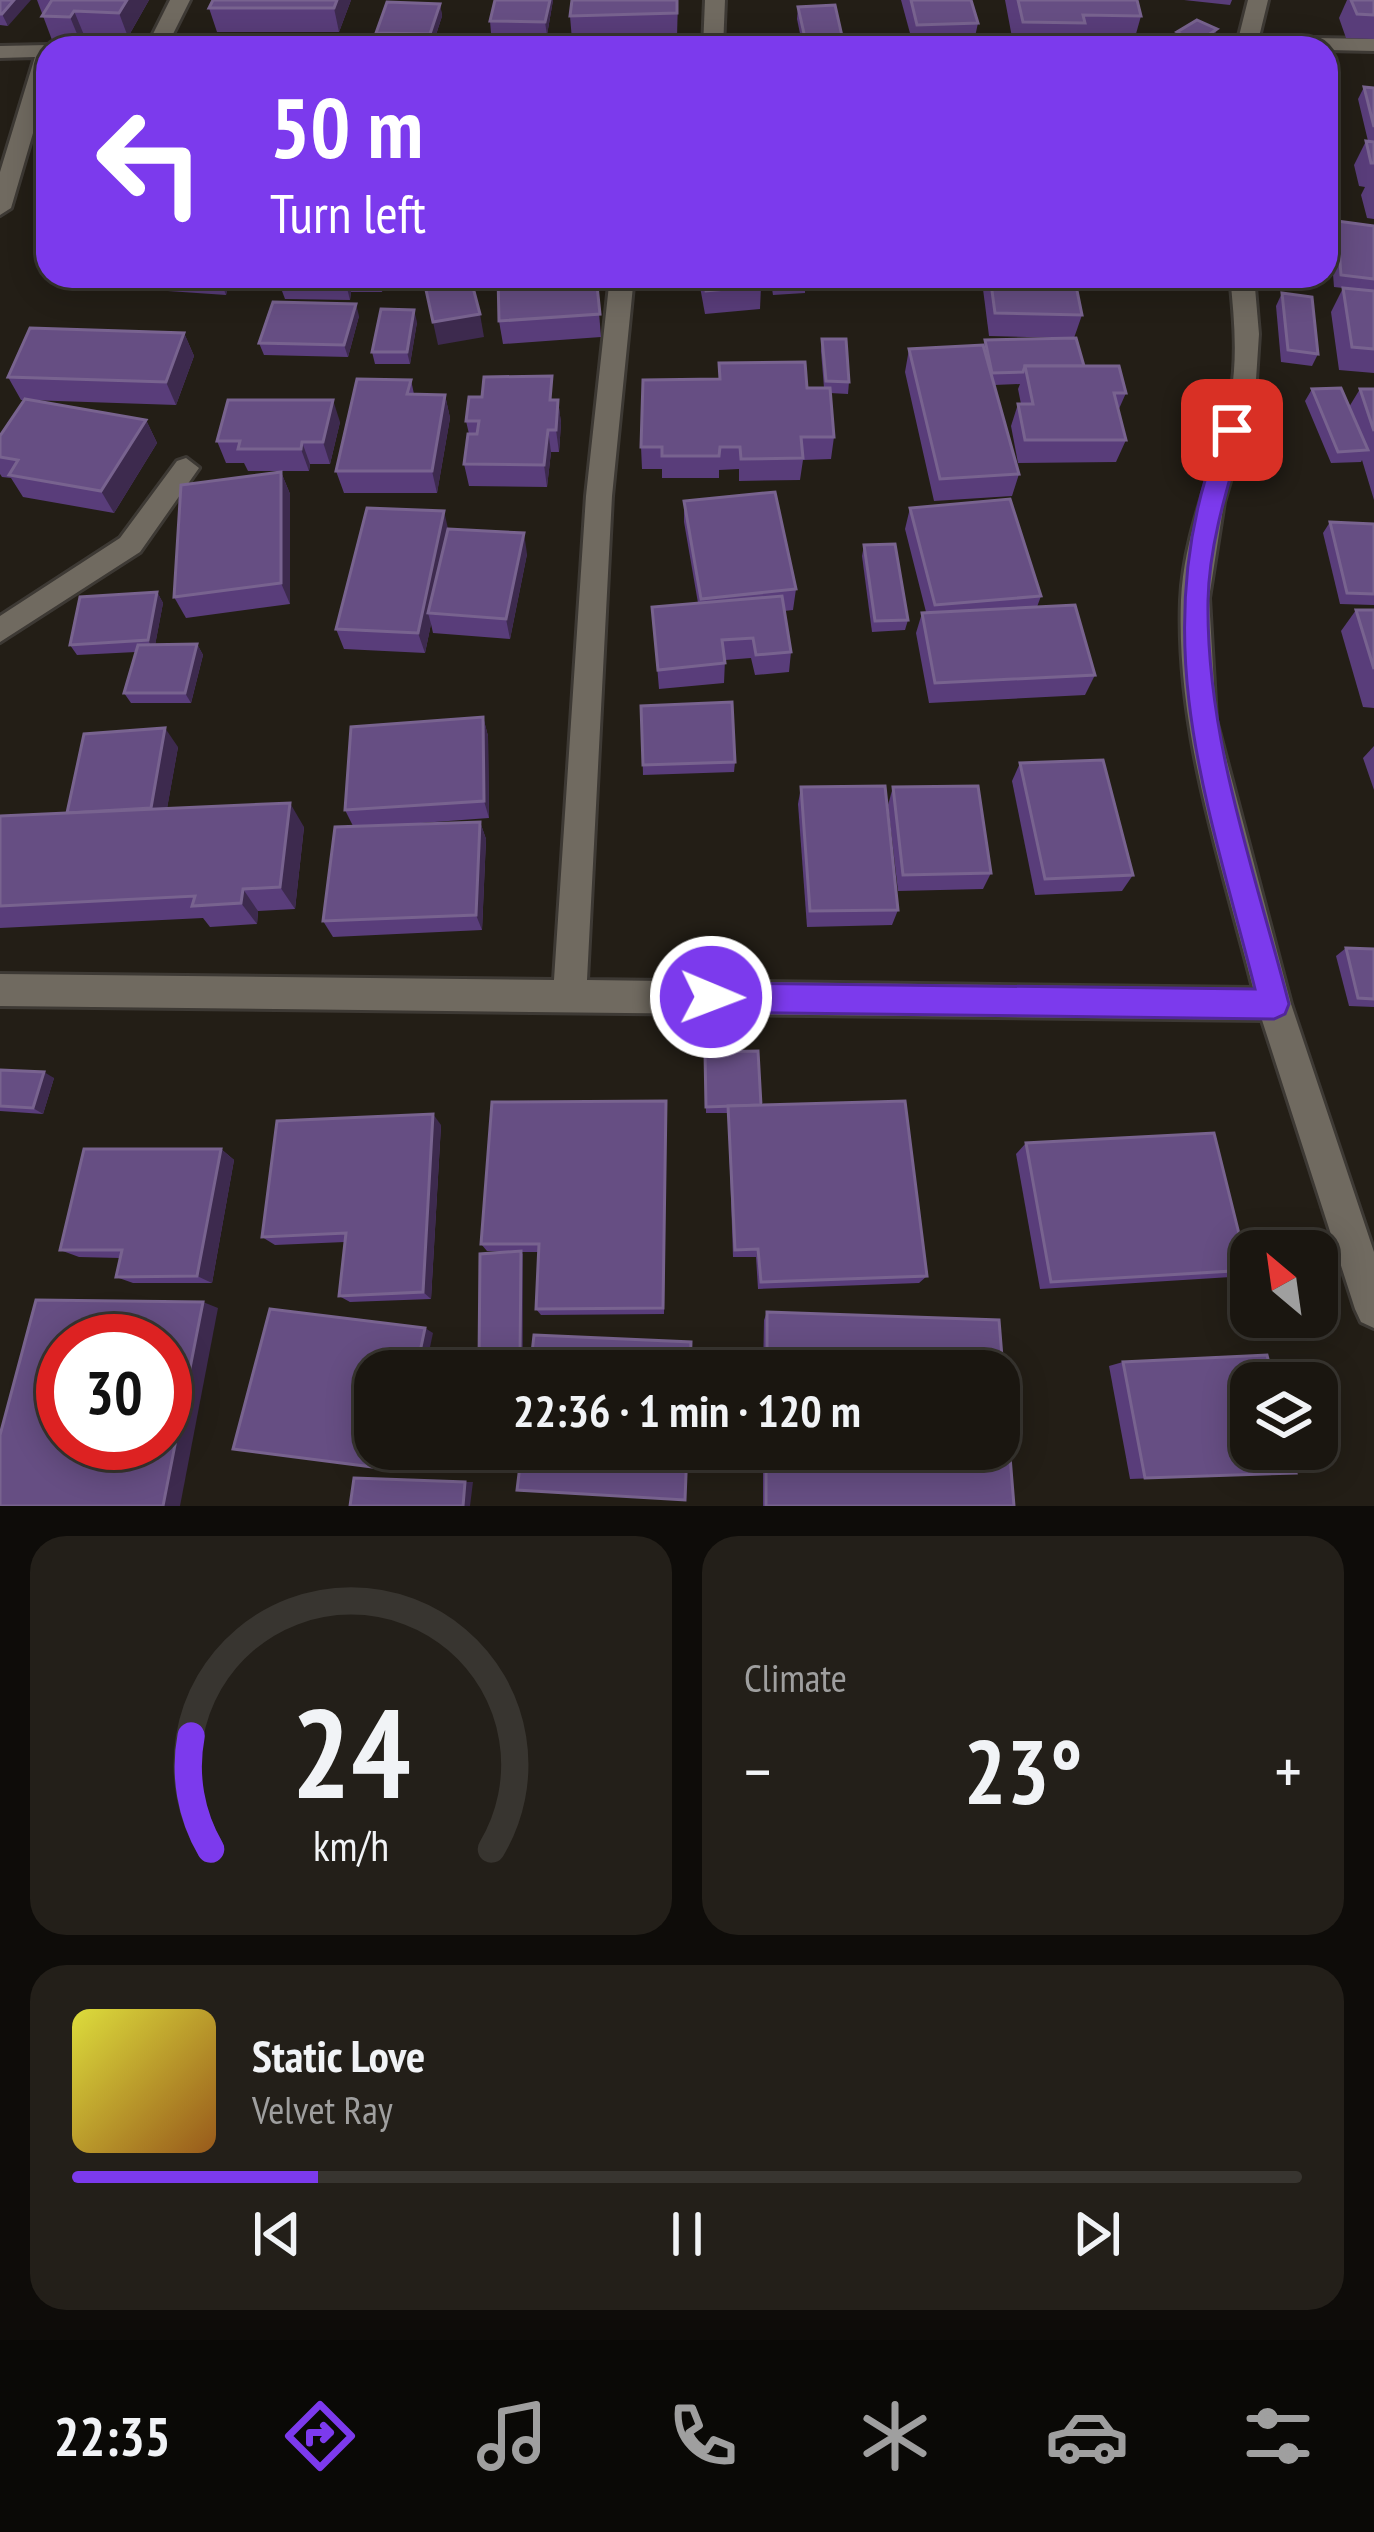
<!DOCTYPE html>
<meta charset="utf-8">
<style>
body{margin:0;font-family:"PT Sans Narrow",sans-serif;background:#231f19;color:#f1f3f6;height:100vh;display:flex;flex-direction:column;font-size:45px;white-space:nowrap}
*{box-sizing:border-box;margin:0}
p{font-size:39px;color:#9f9f9f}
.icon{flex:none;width:66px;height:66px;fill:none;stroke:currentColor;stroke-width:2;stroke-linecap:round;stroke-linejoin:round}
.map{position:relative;height:1506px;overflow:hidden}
.side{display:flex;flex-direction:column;gap:30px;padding:30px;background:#0e0c09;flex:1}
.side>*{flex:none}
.hud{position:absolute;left:36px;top:36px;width:1302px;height:252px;border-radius:36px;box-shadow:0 6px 30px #0003,0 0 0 3px #383530;background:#7c3aed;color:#fff;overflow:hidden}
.needle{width:78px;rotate:331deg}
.tools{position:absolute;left:1230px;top:1230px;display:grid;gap:24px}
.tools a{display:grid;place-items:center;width:108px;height:108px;border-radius:24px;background:#1a1610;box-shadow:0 6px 30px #0003,0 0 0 3px #383530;font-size:60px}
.speed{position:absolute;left:36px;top:1314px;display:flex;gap:24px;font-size:60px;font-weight:700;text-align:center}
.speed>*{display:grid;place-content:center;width:156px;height:156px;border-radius:50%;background:#1a1610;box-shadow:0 6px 30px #0003,0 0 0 3px #383530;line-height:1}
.speed .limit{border:18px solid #d22;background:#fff;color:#111}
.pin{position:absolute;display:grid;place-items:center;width:102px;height:102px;color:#fff;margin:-51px;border-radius:24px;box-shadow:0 6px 18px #0006}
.me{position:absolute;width:132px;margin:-66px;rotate:91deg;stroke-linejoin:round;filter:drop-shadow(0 0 9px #0008)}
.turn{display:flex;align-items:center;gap:42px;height:252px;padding:0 36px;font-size:54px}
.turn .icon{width:156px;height:156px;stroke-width:2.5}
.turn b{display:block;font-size:84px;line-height:102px}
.big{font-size:90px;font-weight:700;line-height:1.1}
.side .card{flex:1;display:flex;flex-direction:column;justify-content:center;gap:18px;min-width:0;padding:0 42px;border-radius:36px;background:#231f19}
.side .dial{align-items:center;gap:0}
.dial svg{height:312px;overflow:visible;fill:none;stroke:#383530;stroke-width:7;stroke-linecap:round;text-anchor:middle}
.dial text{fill:#f1f3f6;stroke:none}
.song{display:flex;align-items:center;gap:36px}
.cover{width:144px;height:144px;border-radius:18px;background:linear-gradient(135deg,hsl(60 70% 55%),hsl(30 70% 35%))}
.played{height:12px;border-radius:6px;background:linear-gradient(90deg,#7c3aed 20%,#383530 20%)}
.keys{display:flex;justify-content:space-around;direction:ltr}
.heat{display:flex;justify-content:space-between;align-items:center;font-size:66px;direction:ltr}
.side .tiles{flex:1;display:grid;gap:30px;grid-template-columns:1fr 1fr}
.card:last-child{grid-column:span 2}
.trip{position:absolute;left:354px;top:1350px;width:666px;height:120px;border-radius:36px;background:#1a1610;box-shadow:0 6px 30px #0003,0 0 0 3px #383530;font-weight:700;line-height:120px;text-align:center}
.tabs{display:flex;height:192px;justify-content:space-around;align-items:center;background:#0a0906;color:#9f9f9f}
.tabs .icon{width:84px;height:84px}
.tabs .active{color:#7c3aed}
.tabs b{font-size:54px;color:#f1f3f6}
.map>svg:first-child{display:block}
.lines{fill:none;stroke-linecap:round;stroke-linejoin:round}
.minor-casing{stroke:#3d3934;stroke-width:6}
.minor{fill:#706a60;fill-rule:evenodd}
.wall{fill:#593d7a}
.shaded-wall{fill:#3d2a4e}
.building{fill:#664e83;stroke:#78638f;stroke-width:3;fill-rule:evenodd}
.route{fill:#7c3aed;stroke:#51269a;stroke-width:3}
</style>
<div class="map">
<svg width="1374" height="1506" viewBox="0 0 1374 1506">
<rect width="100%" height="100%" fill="#231e16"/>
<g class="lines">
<g class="minor-casing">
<g id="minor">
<path d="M170,0H190L166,48H146Z"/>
<path d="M705,0H725L723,48H703Z"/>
<path d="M1248,0H1268L1259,37L1374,39V51L1236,48Z"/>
<path d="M48,45L56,48H48V82L11,208L0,215V172L35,57L0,58V46Z"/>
<path d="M610,276H634L612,496L587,980L1253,988C1221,861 1176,732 1181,600C1184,529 1217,464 1231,395C1238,356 1234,315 1230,276H1254L1259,334L1255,395L1224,502L1209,598L1216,720L1291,1004L1374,1252V1328L1361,1322L1355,1309L1262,1020L0,1006V974L554,980L586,496Z"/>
<path d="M186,458L199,468L140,552L0,642V616L120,538L177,461Z"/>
</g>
</g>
<use href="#minor" class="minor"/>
</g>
<g class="wall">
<path d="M0,0L8,26L0,25Z"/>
<path d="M37,0H149L128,37L84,35L80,41L52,40Z"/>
<path d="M351,0L339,32H217L209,8Z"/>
<path d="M495,0H553L547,35L491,33L490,21Z"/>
<path d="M678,0L677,37L572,40L570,16Z"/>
<path d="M901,0H971L978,23L973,46L914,48Z"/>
<path d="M1005,0H1137L1141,16L1132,48H1014Z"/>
<path d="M1184,0H1232L1230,5Z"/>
<path d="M1347,0H1374V39L1346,38L1339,18Z"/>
<path d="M440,4L442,16L432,47L379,45L376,33Z"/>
<path d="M798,7L842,36L841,48H803L797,19Z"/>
<path d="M1217,29L1212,42L1203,48H1179L1172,45L1177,32Z"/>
<path d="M1364,87L1374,88V219L1367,218L1361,195L1365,187L1359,186L1354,165L1366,141H1368L1358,99Z"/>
<path d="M1326,98L1337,124L1331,136H1326Z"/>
<path d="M48,153V185L42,184L36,172Z"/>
<path d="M1337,221L1374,226V373L1339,370L1331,312L1343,288L1334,287L1330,234Z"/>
<path d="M119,276H247L244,286H228L226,295L124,288Z"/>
<path d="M253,276H385L382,292H351L350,300L285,299L282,291H258Z"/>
<path d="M596,276L601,337L503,344L499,321Z"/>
<path d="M698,276H759L761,286L760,309L705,314Z"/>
<path d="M770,276H805V293L773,295Z"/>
<path d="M986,276H1074L1082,315L1074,338L989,336L983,289Z"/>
<path d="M1282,293L1318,354L1312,366L1281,362L1276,306Z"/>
<path d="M359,316L348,357L264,355L259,343Z"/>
<path d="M417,322L410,364H375L372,352Z"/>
<path d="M184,333L194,356L176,405L28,400L146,420L157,443L114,513L23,497L11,478L2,477L0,474V436L25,400H21L8,377Z"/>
<path d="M822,339L849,382L848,394L830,393L834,437L831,459L803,460L800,480L739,481V469L719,470V478H662V469H642L641,447L719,379V363L807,388H824L821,351Z"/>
<path d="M985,340L1084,366L1126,393L1118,411L1126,440L1116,462L1018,463L1011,426L1018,404H1021L1018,389L1020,384L994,385L1019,474L1012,496L934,501L905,372L909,349L984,347Z"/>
<path d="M411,380L414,394L445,395L450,418L437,493H344L336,471Z"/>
<path d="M1312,389L1349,407L1360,389H1374V500L1362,460L1361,462L1331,463L1305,401Z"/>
<path d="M554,400H558L561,423L559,452H551L547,487L469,486L464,464L469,434L466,421Z"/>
<path d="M340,422L330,464H310L309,471H248L244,463H226L217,441Z"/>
<path d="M281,472L290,494V604L186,618L174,597Z"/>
<path d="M684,501L796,589L793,610L784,611L791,652L789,672L755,675L751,658L725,660L724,683L659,689L652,607L698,603L684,522Z"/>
<path d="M910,508L1041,596L1037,607L1095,675L1085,695L929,703L916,633L922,613L926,612L905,529Z"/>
<path d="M1330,522L1374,524V605L1340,604L1323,533Z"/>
<path d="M448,529L527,554L510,639L433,633L431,624L425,653L344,649L336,629Z"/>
<path d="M864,545L908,620L905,630L872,632L862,556Z"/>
<path d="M157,592L163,603L155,645L197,644L203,655L191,703H131L124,693L136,652L77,655L70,645Z"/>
<path d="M1356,610H1374V708L1363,707L1341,631Z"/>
<path d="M641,706L735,762L734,772L643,775Z"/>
<path d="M483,717L488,736L489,818L394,825L480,822L486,839L482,930L333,937L323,921L353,826L345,810Z"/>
<path d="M1374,746V790L1363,758Z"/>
<path d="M178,747L167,808L304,827L295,909L258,911L257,924L210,927L203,918L0,928V816L67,813Z"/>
<path d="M1020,763L1133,875L1122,891L1035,895L1012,781Z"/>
<path d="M801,787L898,910L892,925L807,927L798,804Z"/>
<path d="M893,787L991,873L983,889L898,891L888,805Z"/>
<path d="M1346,948L1374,949V1007L1349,1006L1336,956Z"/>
<path d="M705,1052L761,1105L927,1276L919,1283L758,1289L756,1257H733L728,1113H706Z"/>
<path d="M0,1070L54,1078L43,1114L0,1111Z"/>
<path d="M666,1101L664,1314L541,1315L536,1309L539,1252H521L523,1255V1362L482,1365L479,1363L512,1252L487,1251L481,1244Z"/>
<path d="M441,1125L431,1299L350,1302L339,1296L345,1242L275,1245L262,1237Z"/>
<path d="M1026,1143L1248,1270L1231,1277L1040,1289L1016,1154Z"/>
<path d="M221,1149L234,1160L212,1283H133L116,1277L120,1258L79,1257L60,1250Z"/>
<path d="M767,1312L999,1320L1014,1506H763V1449H999V1371H763L764,1320Z"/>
<path d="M1123,1362L1296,1473L1130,1479L1109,1366Z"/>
</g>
<g class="shaded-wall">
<path d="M14,0H31L8,26L2,14Z"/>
<path d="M127,0H149L128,37L119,13Z"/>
<path d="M337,0H351L339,32L334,8Z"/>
<path d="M550,0H553L547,35L545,22Z"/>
<path d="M440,4L442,16L432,47L430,34Z"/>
<path d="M74,11L84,35L80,41L70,17Z"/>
<path d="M1217,29L1212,42L1203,48H1195L1197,43Z"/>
<path d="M219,276H224L228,286L226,295Z"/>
<path d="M344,276H347L351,292L350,300Z"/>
<path d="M378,276H385L382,292Z"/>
<path d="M356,304L359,316L348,357L344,345Z"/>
<path d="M414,310L417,322L410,364L407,352Z"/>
<path d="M480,314L484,337L438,345L433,322Z"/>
<path d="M184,333L194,356L176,405L166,382Z"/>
<path d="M445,395L450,418L437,493L432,471Z"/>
<path d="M333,400L340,422L330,464L323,442Z"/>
<path d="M558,400L561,423L559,452L556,430Z"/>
<path d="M146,420L157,443L114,513L101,491Z"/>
<path d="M548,430L551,452L547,487L544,465Z"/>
<path d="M302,442L310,464L309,471L301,449Z"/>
<path d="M281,472L290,494V604L281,583Z"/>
<path d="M444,511L449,533L428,613L431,624L425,653L418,633Z"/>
<path d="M524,533L527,554L510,639L506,619Z"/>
<path d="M157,592L163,603L154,651L148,640Z"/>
<path d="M197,644L203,655L191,703L185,693Z"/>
<path d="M483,717L488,736L489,818L484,801Z"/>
<path d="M165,728L178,747L164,826L151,808Z"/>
<path d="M290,803L304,827L295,909L280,887Z"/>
<path d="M480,822L486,839L482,930L476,915Z"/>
<path d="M243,889L258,911L257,924L241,903Z"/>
<path d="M44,1072L54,1078L43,1114L33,1108Z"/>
<path d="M433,1114L441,1125L431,1299L423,1292Z"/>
<path d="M221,1149L234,1160L212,1283L197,1276Z"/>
<path d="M521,1251L523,1255V1362L520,1360Z"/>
<path d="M203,1302L218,1308L180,1506H163Z"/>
<path d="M425,1328L433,1333L425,1371H416Z"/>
<path d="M400,1449H410L405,1471L396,1470Z"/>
<path d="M465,1482H473L470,1506H463Z"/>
</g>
<g class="building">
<path d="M0,0H14L2,14H0Z"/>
<path d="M52,0H127L119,13L74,11L70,17L42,16Z"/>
<path d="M213,0H337L334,8H209Z"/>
<path d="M495,0H550L545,22L490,21Z"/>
<path d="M572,0H677V13L570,16Z"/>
<path d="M911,0H971L978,23L917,25Z"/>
<path d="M1018,0H1137L1141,16L1083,15L1085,23L1023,22Z"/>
<path d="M1351,0H1374V15L1357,14Z"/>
<path d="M387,2L440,4L430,34L376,33Z"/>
<path d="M835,5L842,36L805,38L798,7Z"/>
<path d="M1197,20L1217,29L1197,43L1177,32Z"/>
<path d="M1364,87L1374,88V127Z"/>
<path d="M1326,98L1332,99L1337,124L1326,123Z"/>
<path d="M1366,141L1374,142V163H1371Z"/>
<path d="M46,153H48V172H36Z"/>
<path d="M1337,221L1374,226V279L1341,275Z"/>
<path d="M423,276H470L480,314L433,322Z"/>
<path d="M498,276H596L600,314L499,321Z"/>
<path d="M703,276H759L761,286L706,291Z"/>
<path d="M773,276H805L806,281L774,282Z"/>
<path d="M990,276H1074L1082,315L995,313Z"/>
<path d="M1343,288L1374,291V349L1352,347Z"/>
<path d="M1282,293L1312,297L1318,354L1288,350Z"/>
<path d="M273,302L356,304L344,345L259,343Z"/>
<path d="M381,309L414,310L407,352H372Z"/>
<path d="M30,328L184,333L166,382L8,377Z"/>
<path d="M1076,338L1084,366H1025L1023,372L992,373L985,340Z"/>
<path d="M822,339H846L849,382L826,381Z"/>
<path d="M983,345L1019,474L940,479L909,349Z"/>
<path d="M805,362L807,388H830L834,437H801L803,458L741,459L740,447H720L719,456H662V447H641L643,380L720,379L719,363Z"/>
<path d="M1025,366H1119L1126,393H1114L1126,440H1025L1018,404H1033Z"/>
<path d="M552,376L550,400H558L556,430H548L544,465L464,464L468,434H477L479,421H466L469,397H482L484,377Z"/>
<path d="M357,379L411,380L407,394L445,395L432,471H336Z"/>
<path d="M1341,388L1368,450L1338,452L1312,389Z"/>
<path d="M1360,389H1374V431Z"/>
<path d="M25,399L146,420L101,491L9,475L18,460L0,457V436Z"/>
<path d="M228,400H333L323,442H302L301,449H238L240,441H217Z"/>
<path d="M281,472V583L174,597L181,485Z"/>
<path d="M775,492L796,589L701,599L684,501Z"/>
<path d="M1010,499L1041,596L935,605L910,508Z"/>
<path d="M367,508L444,511L418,633L336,629Z"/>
<path d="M1330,522L1374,524V594L1347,593Z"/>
<path d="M448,529L524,533L506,619L428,613Z"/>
<path d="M895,544L908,620L875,621L864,545Z"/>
<path d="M157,592L148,640L70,645L80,597Z"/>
<path d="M782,596L791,652L756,655L753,638L722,640L725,663L658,670L652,607Z"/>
<path d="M1075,605L1095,675L935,683L922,613Z"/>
<path d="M1356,610H1374V669Z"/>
<path d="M197,644L185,693H124L138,645Z"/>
<path d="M732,702L735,762L643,765L641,706Z"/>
<path d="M483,717L484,801L345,810L351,727Z"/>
<path d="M165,728L151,808L67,813L84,734Z"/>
<path d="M1103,760L1133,875L1045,879L1020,763Z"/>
<path d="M885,786L898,910L810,911L801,787Z"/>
<path d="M978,786L991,873L903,875L893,787Z"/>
<path d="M290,803L280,887L243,889L241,903L192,906L195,896L0,906V816Z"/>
<path d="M480,822L476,915L323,921L335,827Z"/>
<path d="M1346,948L1374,949V999L1358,998Z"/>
<path d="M758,1051L761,1105L706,1107L705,1052Z"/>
<path d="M0,1070L44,1072L33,1108L0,1106Z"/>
<path d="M666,1101L663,1308L536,1309L539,1244H481L492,1102Z"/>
<path d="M905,1101L927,1276L761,1282L758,1249L735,1250L728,1106Z"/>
<path d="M433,1114L423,1292L339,1296L346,1233L262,1237L277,1121Z"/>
<path d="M1214,1133L1248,1270L1051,1282L1026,1143Z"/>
<path d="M84,1149H221L197,1276L116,1277L122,1250H60Z"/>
<path d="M521,1251L520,1360L479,1363L480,1254Z"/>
<path d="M36,1300L203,1302L163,1506H0V1435ZM63,1341H165V1443H63Z"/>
<path d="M270,1309L425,1328L416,1371H375V1449H400L396,1470L233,1449Z"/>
<path d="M767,1312L999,1320L1014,1506H766V1449H999V1371H767Z"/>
<path d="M534,1335L691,1342L690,1371H530Z"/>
<path d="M1267,1355L1274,1383H1251V1449H1290L1296,1473L1145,1478L1123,1362Z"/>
<path d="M520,1368V1371H477V1370Z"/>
<path d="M474,1449H518V1458L473,1461Z"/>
<path d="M522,1449H687L685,1500L517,1490Z"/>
<path d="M354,1478L465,1482L463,1506H350Z"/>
</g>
<path class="route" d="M1232,422L1244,430C1228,485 1209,544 1208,601C1206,739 1255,872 1289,1004L1285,1014L1274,1019L711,1012L700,1008L695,997L700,987L711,983L1255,989C1211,815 1152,657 1206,477C1212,460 1214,428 1232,422Z"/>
</svg>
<div class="tools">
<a><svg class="needle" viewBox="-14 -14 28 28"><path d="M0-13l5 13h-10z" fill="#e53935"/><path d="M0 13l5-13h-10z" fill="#9f9f9f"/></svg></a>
<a><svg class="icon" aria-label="layers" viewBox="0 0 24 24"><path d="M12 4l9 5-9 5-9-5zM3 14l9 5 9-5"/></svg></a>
</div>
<div class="speed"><div class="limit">30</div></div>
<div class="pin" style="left:1232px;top:430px;background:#d93025"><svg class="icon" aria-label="arrive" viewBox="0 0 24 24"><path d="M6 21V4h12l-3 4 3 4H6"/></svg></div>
<svg class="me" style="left:711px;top:997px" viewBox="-20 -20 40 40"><circle r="17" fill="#7c3aed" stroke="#fff" stroke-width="3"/><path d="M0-11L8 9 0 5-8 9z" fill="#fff"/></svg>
<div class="trip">22:36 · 1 min · 120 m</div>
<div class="hud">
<div class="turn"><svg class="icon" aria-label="left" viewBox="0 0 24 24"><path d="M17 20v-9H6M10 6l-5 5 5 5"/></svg><div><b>50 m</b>Turn left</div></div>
</div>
</div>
<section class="side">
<div class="tiles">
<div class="card dial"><svg viewBox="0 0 100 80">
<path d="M14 69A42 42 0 1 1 86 69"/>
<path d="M14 69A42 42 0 0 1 9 40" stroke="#7c3aed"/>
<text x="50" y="56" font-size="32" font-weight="700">24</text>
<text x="50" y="72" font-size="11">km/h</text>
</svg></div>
<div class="card"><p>Climate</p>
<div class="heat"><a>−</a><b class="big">23°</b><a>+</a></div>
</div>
<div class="card">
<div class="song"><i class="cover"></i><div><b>Static Love</b><p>Velvet Ray</p></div></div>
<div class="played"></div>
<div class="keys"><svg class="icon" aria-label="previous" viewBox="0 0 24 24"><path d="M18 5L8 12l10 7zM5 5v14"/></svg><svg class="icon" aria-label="pause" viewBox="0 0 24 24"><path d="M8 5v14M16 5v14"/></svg><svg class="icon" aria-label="next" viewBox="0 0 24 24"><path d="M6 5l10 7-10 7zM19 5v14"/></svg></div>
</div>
</div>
</section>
<nav class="tabs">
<b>22:35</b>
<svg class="icon active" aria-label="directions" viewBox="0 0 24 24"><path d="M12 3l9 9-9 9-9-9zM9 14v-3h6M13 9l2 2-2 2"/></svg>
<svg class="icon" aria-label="music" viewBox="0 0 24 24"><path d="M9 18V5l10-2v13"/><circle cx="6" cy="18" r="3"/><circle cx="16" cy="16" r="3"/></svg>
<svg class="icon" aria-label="phone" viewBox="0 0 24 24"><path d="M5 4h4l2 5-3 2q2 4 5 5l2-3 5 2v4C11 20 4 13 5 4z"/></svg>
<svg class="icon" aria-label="climate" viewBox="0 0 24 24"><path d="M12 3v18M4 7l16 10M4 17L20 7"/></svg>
<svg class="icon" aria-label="car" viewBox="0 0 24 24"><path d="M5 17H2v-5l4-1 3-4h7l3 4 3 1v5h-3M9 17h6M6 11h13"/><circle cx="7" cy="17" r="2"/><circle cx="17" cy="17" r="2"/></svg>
<svg class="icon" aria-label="filters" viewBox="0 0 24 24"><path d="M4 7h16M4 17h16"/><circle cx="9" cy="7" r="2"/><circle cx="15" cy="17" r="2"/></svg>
</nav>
